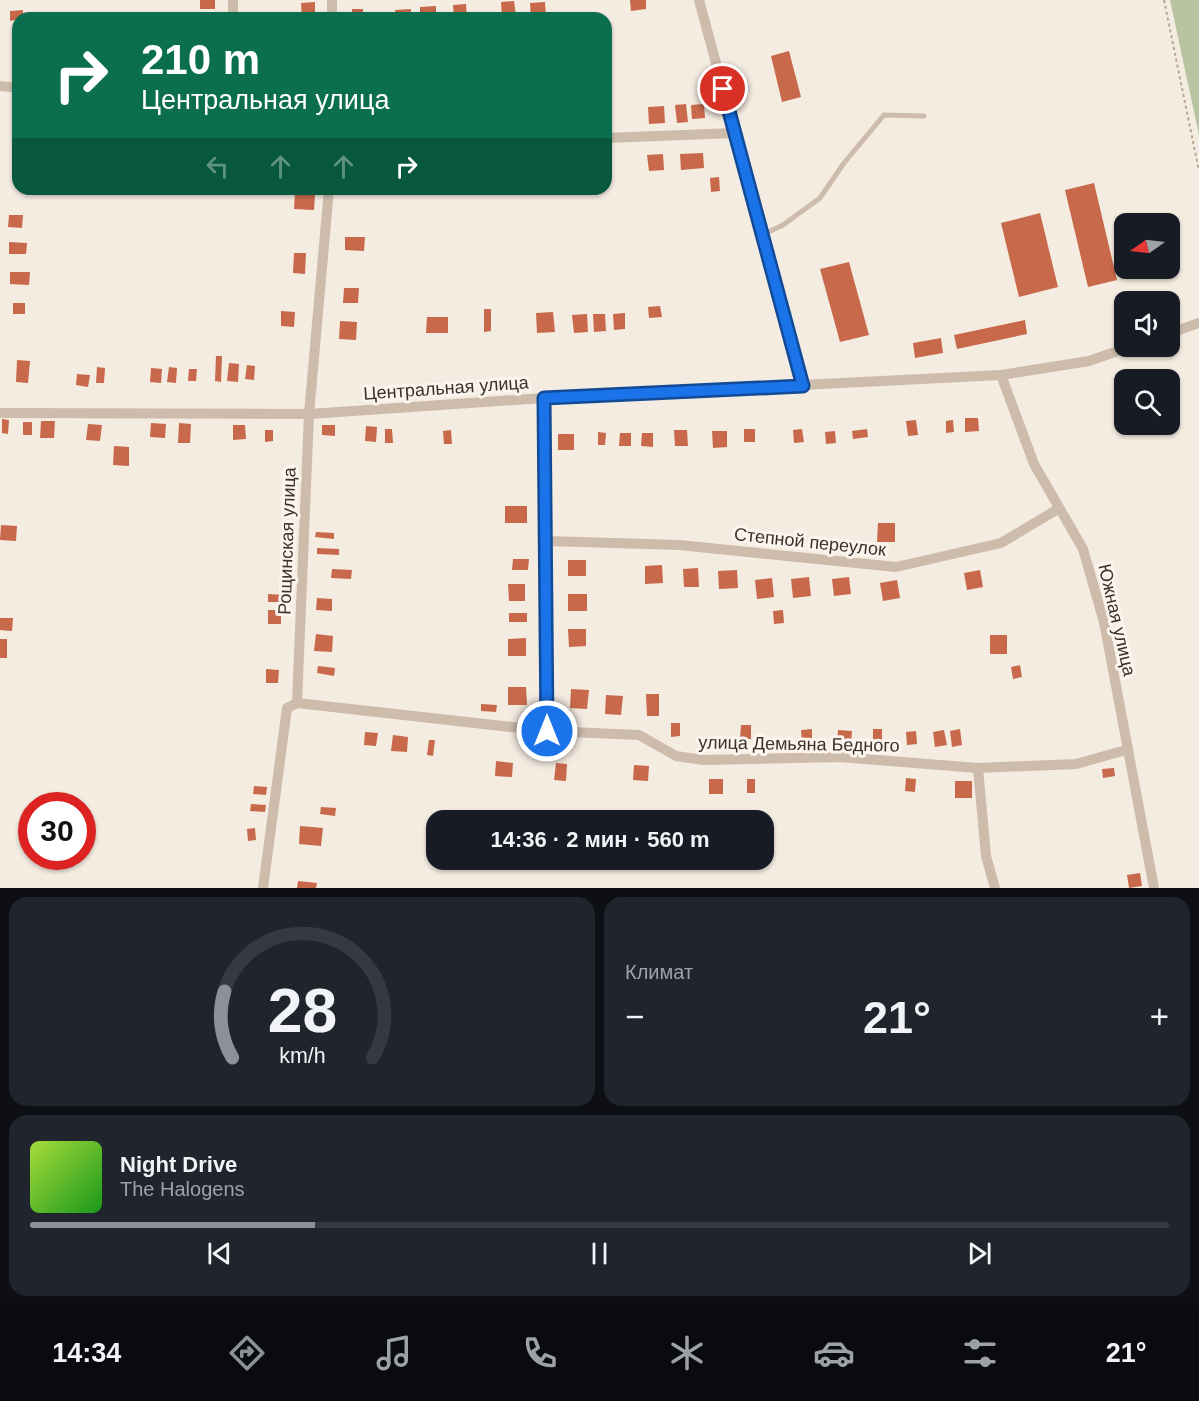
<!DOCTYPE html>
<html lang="ru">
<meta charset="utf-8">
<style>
body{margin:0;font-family:Arial,sans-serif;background:#20242c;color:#f1f3f6;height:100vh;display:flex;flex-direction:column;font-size:22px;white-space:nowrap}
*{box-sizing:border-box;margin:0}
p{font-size:20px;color:#9ea1a6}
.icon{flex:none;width:33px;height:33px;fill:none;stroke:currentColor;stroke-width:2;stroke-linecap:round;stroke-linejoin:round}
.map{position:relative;height:888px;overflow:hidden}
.panel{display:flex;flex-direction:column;gap:9px;padding:9px;background:#0d0f14;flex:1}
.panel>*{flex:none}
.guide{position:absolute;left:12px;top:12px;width:600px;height:183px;border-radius:18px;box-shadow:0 2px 4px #0004;background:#0b6e4f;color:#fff;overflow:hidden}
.needle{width:39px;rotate:256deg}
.fabs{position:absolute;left:1114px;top:213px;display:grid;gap:12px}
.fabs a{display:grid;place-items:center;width:66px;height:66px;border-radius:12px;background:#171b24;box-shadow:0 2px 4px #0004;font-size:30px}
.speed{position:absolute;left:18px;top:792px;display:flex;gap:12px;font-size:30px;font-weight:700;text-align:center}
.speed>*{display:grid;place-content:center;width:78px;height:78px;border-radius:50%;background:#171b24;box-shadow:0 2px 4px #0004;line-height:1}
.speed .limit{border:9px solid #d22;background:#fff;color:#111}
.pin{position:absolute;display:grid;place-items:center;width:51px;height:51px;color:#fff;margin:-26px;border:3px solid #fff;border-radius:50%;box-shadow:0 2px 6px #0007}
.me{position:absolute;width:66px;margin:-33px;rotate:0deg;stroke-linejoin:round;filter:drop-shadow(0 0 4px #0008)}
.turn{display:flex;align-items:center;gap:21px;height:126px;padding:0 30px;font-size:27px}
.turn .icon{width:78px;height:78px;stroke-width:2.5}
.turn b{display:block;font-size:42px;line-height:51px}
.lanes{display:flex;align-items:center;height:57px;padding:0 30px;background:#0003;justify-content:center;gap:30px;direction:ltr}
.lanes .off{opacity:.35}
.big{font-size:45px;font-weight:800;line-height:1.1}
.panel .tile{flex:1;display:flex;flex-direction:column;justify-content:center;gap:9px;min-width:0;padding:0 21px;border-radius:18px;background:#20242c}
.panel .dial{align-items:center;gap:0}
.dial svg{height:156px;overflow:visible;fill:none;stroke:#363941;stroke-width:7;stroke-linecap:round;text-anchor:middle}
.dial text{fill:#f1f3f6;stroke:none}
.song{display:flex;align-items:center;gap:18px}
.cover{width:72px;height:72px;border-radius:9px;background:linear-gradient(135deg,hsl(80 70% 55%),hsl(120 70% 35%))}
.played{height:6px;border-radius:3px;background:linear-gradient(90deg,#8c9099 25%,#363941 25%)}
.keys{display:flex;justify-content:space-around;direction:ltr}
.heat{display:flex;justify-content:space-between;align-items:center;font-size:33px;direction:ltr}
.panel .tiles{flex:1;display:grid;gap:9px;grid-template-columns:1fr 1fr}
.tile:last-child{grid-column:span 2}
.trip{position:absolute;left:426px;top:810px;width:348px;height:60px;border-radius:18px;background:#171b24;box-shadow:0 2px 4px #0004;font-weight:800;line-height:60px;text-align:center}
.tab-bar{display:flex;height:96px;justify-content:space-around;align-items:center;background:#090b0e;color:#9ea1a6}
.tab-bar .icon{width:42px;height:42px}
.tab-bar .selected{color:#8c9099}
.tab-bar b{font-size:27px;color:#f1f3f6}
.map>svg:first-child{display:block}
.green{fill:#b8c4a0}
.building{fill:#c8694b}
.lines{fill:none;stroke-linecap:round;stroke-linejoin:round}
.path{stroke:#b9a596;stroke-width:2;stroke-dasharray:3 3;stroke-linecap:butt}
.service{stroke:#cdbbac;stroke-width:5}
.minor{stroke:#cdbbac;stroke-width:10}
.route-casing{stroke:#114b97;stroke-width:15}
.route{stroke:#1a73e8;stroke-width:10}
.labels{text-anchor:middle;stroke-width:6;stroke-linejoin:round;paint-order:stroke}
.street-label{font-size:18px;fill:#3b302b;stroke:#fbf5ee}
</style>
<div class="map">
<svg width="1199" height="888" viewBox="0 0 1199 888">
<rect width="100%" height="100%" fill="#f4ebe1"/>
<path class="green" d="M1170,0H1199V135Z"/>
<g class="building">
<rect x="200" y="0" width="15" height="9"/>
<path d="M630,0H646V9L631,11Z"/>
<path d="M514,1L516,16L502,17L501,2Z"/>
<path d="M315,2V18H302L301,3Z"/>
<path d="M545,2L546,16L531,17L530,3Z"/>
<path d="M466,4L467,18H454L453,5Z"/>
<path d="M436,6V18H420V7Z"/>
<rect x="352" y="9" width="11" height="9"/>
<path d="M411,9V18H396L395,10Z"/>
<path d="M23,10V18L10,21V11Z"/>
<path d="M789,51L801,97L782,102L771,56Z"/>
<path d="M686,104L688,122L677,123L675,105Z"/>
<path d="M704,104L705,118L692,119L691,105Z"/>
<path d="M664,106L665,123L649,124L648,107Z"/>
<path d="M703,153L704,168L681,170L680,154Z"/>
<path d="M663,154L664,170L649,171L647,155Z"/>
<path d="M719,177L720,191L711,192L710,178Z"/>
<path d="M1094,183L1117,280L1088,287L1065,190Z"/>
<path d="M518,189H535V194L518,195Z"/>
<path d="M295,192L315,194L314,210L294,209Z"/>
<path d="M1040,213L1058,287L1019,297L1001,223Z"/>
<path d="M9,215H23L22,228L8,227Z"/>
<path d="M345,237H365L364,251L345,250Z"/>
<path d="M9,242L27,243L26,254H9Z"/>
<path d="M294,253H306L305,274L293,273Z"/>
<path d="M849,262L869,335L840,342L820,269Z"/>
<path d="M10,272H30L29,285L10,284Z"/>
<path d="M344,288H359L358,303H343Z"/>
<rect x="13" y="303" width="12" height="11"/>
<path d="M660,306L662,317L649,318L648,307Z"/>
<path d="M484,309H491V331L484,332Z"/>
<path d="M281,311L295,312L294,327L281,326Z"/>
<path d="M553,312L555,332L537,333L536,313Z"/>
<path d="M625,313V329L614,330L613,314Z"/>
<path d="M587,314L588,332L574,333L572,315Z"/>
<path d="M593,314H605L606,331L594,332Z"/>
<path d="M427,317H448V333H426Z"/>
<path d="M1025,320L1027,334L957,349L954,335Z"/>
<path d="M340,321L357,322L356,340L339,339Z"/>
<path d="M941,338L943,353L915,358L913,343Z"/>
<path d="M216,356H222L221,382L215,381Z"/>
<path d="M17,360L30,361L28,383L16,382Z"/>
<path d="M229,363L239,364L238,382L227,381Z"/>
<path d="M247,365L255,366L254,380L245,379Z"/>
<path d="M97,367L105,368L104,383H96Z"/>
<path d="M169,367L177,368L176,383L167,382Z"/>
<path d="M151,368L162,369L161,383L150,382Z"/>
<path d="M189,369H197L196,381H188Z"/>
<path d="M77,374L90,375L88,387L76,385Z"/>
<path d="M965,418H978L979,431L965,432Z"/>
<path d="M2,419L9,420L8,434L2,433Z"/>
<path d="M916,420L918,435L908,436L906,421Z"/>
<path d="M953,420L954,432L946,433V421Z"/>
<path d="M41,421H55L54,438H40Z"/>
<rect x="23" y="422" width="9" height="13"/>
<path d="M151,423L166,424L165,438L150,437Z"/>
<path d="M179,423L191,424L190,443H178Z"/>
<path d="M88,424L102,425L100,441L86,440Z"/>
<path d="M233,425H245L246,439L233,440Z"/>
<path d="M322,425H335V436L322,435Z"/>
<path d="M366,426L377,427L376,442L365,441Z"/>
<path d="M385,429H392L393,443H385Z"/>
<rect x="744" y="429" width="11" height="13"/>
<path d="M802,429L804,442L794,443L793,430Z"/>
<path d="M867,429L868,437L853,439L852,431Z"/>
<path d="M265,430H273V441L265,442Z"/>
<path d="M451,430L452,444H444L443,431Z"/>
<path d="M674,430H687L688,446H675Z"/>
<path d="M712,431H727V447L713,448Z"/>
<path d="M835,431L836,443L826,444L825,432Z"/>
<path d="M598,432L606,433L605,445H598Z"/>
<path d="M620,433H631V446H619Z"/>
<path d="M642,433H653V447L641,446Z"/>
<rect x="558" y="434" width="16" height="16"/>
<path d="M114,446L129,447V466L113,465Z"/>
<rect x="505" y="506" width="22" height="17"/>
<path d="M878,523H895V542H877Z"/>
<path d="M1,525L17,526L16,541L0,540Z"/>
<path d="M316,532L334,533V539L315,537Z"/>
<path d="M317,548L339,549V555L317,554Z"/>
<path d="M513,559H529L528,570H512Z"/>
<rect x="568" y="560" width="18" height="16"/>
<path d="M662,565L663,583L645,584V566Z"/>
<path d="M698,568L699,587H684L683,569Z"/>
<path d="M332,569L352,570L351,579L331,578Z"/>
<path d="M737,570L738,588L719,589L718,571Z"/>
<path d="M980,570L983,587L967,590L964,573Z"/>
<path d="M809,577L811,596L793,598L791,579Z"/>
<path d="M849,577L851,594L834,596L832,579Z"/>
<path d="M772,578L774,597L757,599L755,580Z"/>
<path d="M897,580L900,598L883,601L880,583Z"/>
<path d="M508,584H525V601H509Z"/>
<path d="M268,594L286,595V602H268Z"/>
<rect x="568" y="594" width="19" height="17"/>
<path d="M317,598L332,599V611L316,610Z"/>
<rect x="268" y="610" width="13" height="14"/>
<path d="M783,610L784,623L774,624L773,611Z"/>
<rect x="509" y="613" width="18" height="9"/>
<path d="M0,618H13L12,631L0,630Z"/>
<path d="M568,629H586V646L569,647Z"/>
<path d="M316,634L333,636L332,652L314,651Z"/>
<rect x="990" y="635" width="17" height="19"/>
<path d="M526,638V656H508V639Z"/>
<rect x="0" y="639" width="7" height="19"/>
<path d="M1020,665L1022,677L1013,679L1011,667Z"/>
<path d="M318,666L335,668L334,676L317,673Z"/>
<path d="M266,669L279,670L278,683H266Z"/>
<path d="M508,687H526L527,705H508Z"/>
<path d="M571,689L589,690L587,709L570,708Z"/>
<path d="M646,694H659V716H647Z"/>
<path d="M606,695L623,696L621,715L605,714Z"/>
<path d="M481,704L497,705L496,712L481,711Z"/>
<path d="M671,723H680V736L671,737Z"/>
<path d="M741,725H751V739H740Z"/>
<path d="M812,729V742L802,743L801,730Z"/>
<rect x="873" y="729" width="9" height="13"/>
<path d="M960,729L962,745L952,747L950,731Z"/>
<path d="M838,730L852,731L851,744L837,743Z"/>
<path d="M944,730L947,745L935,747L933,732Z"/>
<path d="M916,731L917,744L907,745L906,732Z"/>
<path d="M365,732L378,733L376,746L364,745Z"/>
<path d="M393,735L408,737L407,752L391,751Z"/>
<path d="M429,740H435L433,756L427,755Z"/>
<path d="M496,761L513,763L512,777L495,776Z"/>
<path d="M556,763L567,764L566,781L554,780Z"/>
<path d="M634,765L649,766L648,781L633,780Z"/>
<path d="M1114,768L1115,776L1103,778L1102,769Z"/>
<path d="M906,778L916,779L915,792L905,791Z"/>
<rect x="709" y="779" width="14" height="15"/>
<rect x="747" y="779" width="8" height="14"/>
<rect x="955" y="781" width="17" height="17"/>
<path d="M254,786L267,787L266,795L253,794Z"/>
<path d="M251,804L266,805L265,812L250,811Z"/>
<path d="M321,807L336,808L335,816L320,814Z"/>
<path d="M300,826L323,828L321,846L299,844Z"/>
<path d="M255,828L256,840L248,841L247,829Z"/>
<path d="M1140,873L1142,886L1129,888L1127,875Z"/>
<path d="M298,881L317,883L316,888H297Z"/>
</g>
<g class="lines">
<path class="path" d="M1164,0L1199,171"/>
<path class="service" d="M764,234L783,225L820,198L844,163L884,115L924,116"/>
<g class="minor">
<path d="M233,0V18"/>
<path d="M699,0L803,386"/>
<path d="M332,18V0"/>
<path d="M0,86L18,88"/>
<path d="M606,138L735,133"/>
<path d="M1170,333L1199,323"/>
<path d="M1001,375L1034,464L1083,549L1104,622L1154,888"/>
<path d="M544,398L547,731"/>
<path d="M0,413L309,414L544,398L1001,375L1089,361L1132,346"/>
<path d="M547,541L679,545L896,567L1001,543L1058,509"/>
<path d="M297,703L547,731L639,735L676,756L703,760L839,757L978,768L1076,764L1126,750"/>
<path d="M978,768L986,856L995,888"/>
<path d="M263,888L287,708L297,703L309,414L329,189"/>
</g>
</g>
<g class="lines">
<g class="route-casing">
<path id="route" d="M547,731L544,398L803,386L723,89"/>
</g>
<use href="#route" class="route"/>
</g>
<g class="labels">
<g class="street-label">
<text transform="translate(446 388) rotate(-4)" y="6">Центральная улица</text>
<text transform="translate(287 541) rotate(-88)" y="6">Рощинская улица</text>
<text transform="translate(810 542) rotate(6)" y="6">Степной переулок</text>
<text transform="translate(1117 620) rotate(77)" y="6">Южная улица</text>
<text transform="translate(799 744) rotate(1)" y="6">улица Демьяна Бедного</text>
</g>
</g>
</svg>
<div class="fabs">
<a><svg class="needle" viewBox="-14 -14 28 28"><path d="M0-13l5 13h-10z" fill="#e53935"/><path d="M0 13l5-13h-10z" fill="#9ea1a6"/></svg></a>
<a><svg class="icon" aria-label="sound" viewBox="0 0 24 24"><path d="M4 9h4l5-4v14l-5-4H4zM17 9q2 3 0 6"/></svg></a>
<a><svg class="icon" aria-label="search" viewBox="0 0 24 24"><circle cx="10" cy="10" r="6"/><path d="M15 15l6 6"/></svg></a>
</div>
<div class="speed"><div class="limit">30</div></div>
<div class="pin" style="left:723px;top:89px;background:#d93025"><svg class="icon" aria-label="arrive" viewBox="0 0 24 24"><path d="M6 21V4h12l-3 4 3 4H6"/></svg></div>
<svg class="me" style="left:547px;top:731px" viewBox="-20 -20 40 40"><circle r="17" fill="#1a73e8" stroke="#fff" stroke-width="3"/><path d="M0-11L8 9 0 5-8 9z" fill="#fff"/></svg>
<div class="trip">14:36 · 2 мин · 560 m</div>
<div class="guide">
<div class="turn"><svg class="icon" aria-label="right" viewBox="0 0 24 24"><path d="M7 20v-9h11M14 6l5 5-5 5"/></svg><div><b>210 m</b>Центральная улица</div></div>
<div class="lanes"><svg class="icon off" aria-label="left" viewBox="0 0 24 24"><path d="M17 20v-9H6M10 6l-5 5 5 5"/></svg><svg class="icon off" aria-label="ahead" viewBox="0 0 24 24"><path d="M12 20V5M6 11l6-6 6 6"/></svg><svg class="icon off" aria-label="ahead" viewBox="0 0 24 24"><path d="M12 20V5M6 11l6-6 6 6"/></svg><svg class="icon" aria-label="right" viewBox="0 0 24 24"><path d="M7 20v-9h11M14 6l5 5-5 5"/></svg></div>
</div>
</div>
<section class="panel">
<div class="tiles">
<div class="tile dial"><svg viewBox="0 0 100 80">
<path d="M14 69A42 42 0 1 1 86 69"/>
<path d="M14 69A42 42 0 0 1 10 35" stroke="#8c9099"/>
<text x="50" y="56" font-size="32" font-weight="700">28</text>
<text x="50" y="72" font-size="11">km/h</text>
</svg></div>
<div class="tile"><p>Климат</p>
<div class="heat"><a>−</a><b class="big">21°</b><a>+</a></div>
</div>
<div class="tile">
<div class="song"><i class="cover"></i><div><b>Night Drive</b><p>The Halogens</p></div></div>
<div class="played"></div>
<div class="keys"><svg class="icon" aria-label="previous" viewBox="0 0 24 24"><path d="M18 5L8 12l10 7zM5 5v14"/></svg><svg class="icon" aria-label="pause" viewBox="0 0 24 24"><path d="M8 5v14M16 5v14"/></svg><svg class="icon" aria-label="next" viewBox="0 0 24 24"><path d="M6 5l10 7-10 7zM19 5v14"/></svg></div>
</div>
</div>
</section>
<nav class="tab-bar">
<b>14:34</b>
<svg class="icon selected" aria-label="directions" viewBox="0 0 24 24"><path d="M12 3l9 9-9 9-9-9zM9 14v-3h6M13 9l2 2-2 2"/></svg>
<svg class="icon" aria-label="music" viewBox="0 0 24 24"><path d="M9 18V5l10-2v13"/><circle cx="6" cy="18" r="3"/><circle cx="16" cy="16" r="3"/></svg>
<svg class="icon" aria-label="phone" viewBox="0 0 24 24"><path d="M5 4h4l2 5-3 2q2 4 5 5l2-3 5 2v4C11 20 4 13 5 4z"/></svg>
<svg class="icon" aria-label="climate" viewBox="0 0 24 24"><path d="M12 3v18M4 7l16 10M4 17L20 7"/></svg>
<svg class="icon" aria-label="car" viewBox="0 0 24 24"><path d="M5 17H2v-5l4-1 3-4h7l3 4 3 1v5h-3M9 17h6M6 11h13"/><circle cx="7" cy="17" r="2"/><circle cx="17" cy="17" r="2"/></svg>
<svg class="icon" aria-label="filters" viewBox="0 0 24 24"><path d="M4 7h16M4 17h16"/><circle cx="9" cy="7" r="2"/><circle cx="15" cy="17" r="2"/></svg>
<b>21°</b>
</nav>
